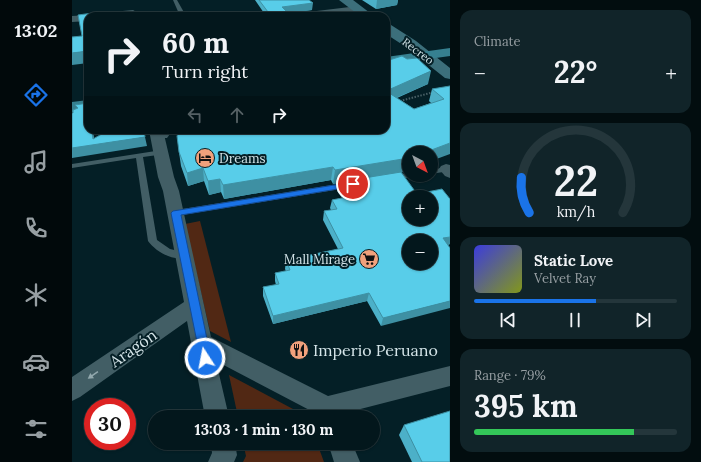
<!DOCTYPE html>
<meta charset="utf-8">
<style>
body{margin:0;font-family:Lora,serif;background:#112429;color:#f1f3f6;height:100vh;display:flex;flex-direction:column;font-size:15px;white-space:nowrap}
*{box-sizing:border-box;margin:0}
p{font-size:13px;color:#979fa3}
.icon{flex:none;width:22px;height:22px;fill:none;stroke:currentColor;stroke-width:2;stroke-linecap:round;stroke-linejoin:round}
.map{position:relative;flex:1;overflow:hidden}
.side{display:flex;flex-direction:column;gap:10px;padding:10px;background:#020d0f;width:251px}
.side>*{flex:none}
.guide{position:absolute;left:12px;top:12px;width:306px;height:122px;border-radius:12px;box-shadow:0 1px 3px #0004,0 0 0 1px #24363b;background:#03171c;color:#f1f3f6;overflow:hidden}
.needle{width:26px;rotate:139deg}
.controls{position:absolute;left:330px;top:146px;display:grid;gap:8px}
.controls a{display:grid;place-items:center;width:36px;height:36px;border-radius:50%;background:#03171c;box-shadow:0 1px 3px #0004,0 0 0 1px #24363b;font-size:20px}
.speed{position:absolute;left:12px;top:398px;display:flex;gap:8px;font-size:20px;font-weight:700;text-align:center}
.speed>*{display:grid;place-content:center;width:52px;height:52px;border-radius:50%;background:#03171c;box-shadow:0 1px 3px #0004,0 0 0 1px #24363b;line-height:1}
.speed .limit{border:6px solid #d22;background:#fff;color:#111}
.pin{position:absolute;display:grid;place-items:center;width:34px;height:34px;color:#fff;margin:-17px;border:2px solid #fff;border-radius:50%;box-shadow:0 1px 4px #0007}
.me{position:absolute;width:44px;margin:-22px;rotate:349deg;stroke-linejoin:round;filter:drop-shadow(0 0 3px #0008)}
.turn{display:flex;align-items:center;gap:14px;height:84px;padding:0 12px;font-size:18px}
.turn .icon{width:52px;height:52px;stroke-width:2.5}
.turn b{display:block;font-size:28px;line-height:34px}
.lanes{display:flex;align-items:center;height:38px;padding:0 12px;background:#0003;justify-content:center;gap:20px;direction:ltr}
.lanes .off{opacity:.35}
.big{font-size:30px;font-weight:700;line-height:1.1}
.side .tile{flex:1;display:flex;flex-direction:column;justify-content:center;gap:6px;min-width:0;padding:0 14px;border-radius:12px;background:#112429}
.side .dial{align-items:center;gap:0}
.dial svg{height:104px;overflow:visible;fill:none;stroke:#24363b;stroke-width:7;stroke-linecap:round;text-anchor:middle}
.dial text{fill:#f1f3f6;stroke:none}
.song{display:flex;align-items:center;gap:12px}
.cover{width:48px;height:48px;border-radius:6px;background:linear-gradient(135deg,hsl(240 70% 55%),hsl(70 70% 35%))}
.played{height:4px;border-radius:2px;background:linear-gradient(90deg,#1a73e8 60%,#24363b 60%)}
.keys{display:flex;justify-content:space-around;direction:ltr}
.heat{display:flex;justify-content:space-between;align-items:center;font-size:22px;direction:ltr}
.charge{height:6px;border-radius:3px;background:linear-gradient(90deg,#34c759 79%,#24363b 0)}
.trip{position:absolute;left:76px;top:410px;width:232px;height:40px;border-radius:20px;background:#03171c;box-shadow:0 1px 3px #0004,0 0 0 1px #24363b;font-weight:700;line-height:40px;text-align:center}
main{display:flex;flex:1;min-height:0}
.tabs{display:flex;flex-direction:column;width:72px;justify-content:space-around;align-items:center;background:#01090b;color:#979fa3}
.tabs .icon{width:28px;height:28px}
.tabs .current{color:#1a73e8}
.tabs b{font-size:18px;color:#f1f3f6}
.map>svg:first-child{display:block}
.green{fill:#512814}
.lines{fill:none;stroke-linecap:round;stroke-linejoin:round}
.path{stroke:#485f65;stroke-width:2;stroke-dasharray:1.5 1.5;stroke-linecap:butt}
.lane{fill:#425e65;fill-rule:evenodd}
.street{fill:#425e65;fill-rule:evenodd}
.secondary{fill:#3c6f7b;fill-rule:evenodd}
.primary{fill:#368090;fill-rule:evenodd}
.wall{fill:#4cb0c8}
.shaded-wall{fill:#3e90a3}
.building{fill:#58cde9;stroke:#3e90a3;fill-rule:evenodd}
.oneway{fill:#92a8ad}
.route{fill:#1a73e8;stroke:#114b97}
.labels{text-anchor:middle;stroke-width:4;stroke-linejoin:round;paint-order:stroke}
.far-street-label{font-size:11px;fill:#d4e4e8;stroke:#041f26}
.poi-label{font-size:13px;fill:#d4e4e8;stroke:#041f26;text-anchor:start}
.near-street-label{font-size:16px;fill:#d4e4e8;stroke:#041f26}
.near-poi-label{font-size:16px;fill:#d4e4e8;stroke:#041f26;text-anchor:start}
</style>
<main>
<nav class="tabs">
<b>13:02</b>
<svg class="icon current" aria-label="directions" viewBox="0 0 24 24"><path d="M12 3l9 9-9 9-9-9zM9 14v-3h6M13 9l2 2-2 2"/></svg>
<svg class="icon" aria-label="music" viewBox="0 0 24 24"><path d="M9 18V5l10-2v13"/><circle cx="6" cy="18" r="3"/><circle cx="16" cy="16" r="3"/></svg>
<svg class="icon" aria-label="phone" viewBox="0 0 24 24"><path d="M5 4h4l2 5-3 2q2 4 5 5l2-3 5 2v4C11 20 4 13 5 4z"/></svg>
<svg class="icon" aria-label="climate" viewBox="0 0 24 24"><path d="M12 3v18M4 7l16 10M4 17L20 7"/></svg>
<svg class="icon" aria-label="car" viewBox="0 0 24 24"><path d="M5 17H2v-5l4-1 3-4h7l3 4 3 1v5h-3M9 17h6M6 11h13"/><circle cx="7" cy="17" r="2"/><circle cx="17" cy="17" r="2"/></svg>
<svg class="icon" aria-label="filters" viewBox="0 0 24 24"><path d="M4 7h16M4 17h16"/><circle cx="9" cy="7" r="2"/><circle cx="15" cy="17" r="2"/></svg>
</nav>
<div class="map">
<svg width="378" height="462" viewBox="0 0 378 462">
<rect width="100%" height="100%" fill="#041f26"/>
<g class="green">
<path d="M128,221L159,342L138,331L113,224Z"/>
<path d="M157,375L236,417H166Z"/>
<path d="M171,443H245L252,462H171L174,456Z"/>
</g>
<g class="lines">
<path class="path" d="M328,101L362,92"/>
<g class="lane">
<path d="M101,0H105L114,16H108Z"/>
<path d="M93,130H101L95,138H89L88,136Z"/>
<path d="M90,150L94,152L93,154L71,157L85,240L98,249L115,253L117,255L115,257C102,262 84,252 76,241L64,158L0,168V164Z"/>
<path d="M374,167H377L378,169L377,171L359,174V170Z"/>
<path d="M337,173V175H344L340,177L320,181L316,178L320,175Z"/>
<path d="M278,182L281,183L282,185L281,187L104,216L100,213L104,210Z"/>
</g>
<g class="street">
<path d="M286,6L291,9L289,11L251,16H223L228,13Z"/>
<path d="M61,10L66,13L64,15L25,16L30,13Z"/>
<path d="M16,15L19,16H16V21L0,22V16Z"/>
<path d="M77,130H91L102,177L107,191L139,337L256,396L378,366V386L269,414L270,417H246L245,414L144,361L157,417H133L115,321L8,397L0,401V377L112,302L91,191L86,177Z"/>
<path d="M374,164L378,165V178L373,176L367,169L369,166Z"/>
<path d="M139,443H163L165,455L162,462H136L140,453Z"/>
<path d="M256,443H280L288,462H262Z"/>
</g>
<g class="secondary">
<path d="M267,0H281L302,16H288Z"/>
<path d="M314,24L319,25L344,41L378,68V79L373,78L334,47L314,34Z"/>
</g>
<g class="primary">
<path d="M378,48V56L314,65V57Z"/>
<path d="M16,100V110L0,112V102Z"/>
</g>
</g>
<g class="wall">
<path d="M183,0H237L240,10L216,13L219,16H194Z"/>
<path d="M290,0H326L325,5L304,9Z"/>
<path d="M314,61L356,84L325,98L342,109L359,103L357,101L360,89L378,86V154L337,153V171L285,180L345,194L378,199V244L376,245L309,326L295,301L201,324L191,296V287L204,285L203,281V273L214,271L213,269L214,260L266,249L251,220L252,211L259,210L258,208L260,200L270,198L265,191L267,183L261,184L259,180L152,199L149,192L137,195L132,181L116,186L109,166L107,152L314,130Z"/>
<path d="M332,425L378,462H340L327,435Z"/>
</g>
<g class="shaded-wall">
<path d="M305,0H326L325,5L304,9Z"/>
<path d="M241,3L240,10L210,14V7Z"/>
<path d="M16,51V63L0,65V53Z"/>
<path d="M359,71L356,84L314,102V91Z"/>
<path d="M20,130H21L23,144L73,137L75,146L0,158V148L21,139Z"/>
<path d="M378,143V154L359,161V153H353L354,152Z"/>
<path d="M337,158V171L261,184L263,170Z"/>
<path d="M261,167L259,180L152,199L151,185Z"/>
<path d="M131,168L132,181L116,186L115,173Z"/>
<path d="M148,179L149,192L137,195L136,181Z"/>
<path d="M378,237V244L368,247L371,238Z"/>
<path d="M297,293L295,301L201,324V316Z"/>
<path d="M378,301V308L309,326L311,318Z"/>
</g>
<g class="building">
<path d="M187,0H237L241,3L210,7L219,16H199Z"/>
<path d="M21,13L22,16H16V51L0,53V37L10,36L6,15Z"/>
<path d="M330,56L335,59L345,58L359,71L314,91L342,109L372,99L360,89L378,86V143L354,152L355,153H337V158L263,170L261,167L151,185L148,179L136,181L131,168L115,173L107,152L105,136L108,130H314V61Z"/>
<path d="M16,103V130H20L21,139L37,130H72L73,137L0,148V113H1V110L6,108L3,105Z"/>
<path d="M329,172L345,194L370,189L378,199V237L371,238L378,248V301L311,318L297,293L201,316L191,287L207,284L203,273L218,270L214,260L271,248L252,211L265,209L260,200L275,197L267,182ZM337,197H359V219H337ZM337,241H359V263H337Z"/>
<path d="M378,411V462H350L332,425Z"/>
</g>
<defs><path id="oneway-solid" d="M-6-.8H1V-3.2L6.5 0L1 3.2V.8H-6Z"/></defs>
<use class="oneway" href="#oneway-solid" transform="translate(21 375) rotate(145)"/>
<path class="route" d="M281,182L284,183L285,184L284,186L109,215L139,358L137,362L133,363L129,362L99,213L101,211Z"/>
<defs>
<g id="hotel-disc" transform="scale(1)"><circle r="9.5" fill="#f1a17c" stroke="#041f26"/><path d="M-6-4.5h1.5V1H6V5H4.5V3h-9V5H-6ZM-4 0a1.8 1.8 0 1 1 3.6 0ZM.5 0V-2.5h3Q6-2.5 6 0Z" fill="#111"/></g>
<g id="supermarket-disc" transform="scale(1)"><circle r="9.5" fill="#f1a17c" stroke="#041f26"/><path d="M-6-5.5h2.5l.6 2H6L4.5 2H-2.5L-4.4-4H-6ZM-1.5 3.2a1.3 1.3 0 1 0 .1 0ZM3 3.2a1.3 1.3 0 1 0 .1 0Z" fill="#111"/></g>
<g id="restaurant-disc" transform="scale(1)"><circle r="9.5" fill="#f1a17c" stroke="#041f26"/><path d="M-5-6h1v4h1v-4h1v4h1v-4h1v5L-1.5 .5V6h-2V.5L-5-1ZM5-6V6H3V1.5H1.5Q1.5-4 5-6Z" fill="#111"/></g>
</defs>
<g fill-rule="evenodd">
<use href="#hotel-disc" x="133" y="158"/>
<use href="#supermarket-disc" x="297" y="259"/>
<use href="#restaurant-disc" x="227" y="350"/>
</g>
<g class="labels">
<g class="far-street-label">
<text transform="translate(346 51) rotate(37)" y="4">Recreo</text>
</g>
<g class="poi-label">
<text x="147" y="163">Dreams</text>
<text x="283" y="264" text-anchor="end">Mall Mirage</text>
</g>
<g class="near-street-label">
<text transform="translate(61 348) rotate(-35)" y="6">Aragón</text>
</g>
<g class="near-poi-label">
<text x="241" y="356">Imperio Peruano</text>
</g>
</g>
</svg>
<div class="controls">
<a><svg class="needle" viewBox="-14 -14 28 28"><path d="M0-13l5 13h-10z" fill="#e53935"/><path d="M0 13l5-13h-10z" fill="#979fa3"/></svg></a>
<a>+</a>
<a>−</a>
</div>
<div class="speed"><div class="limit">30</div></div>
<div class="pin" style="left:281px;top:184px;background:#d93025"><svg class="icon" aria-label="arrive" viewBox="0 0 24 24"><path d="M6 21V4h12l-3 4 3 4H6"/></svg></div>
<svg class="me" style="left:133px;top:358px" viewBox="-20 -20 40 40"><circle r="17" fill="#1a73e8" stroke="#fff" stroke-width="3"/><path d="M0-11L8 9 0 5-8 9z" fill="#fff"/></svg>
<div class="trip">13:03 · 1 min · 130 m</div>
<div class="guide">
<div class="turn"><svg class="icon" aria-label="right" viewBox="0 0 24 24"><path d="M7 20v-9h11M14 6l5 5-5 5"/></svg><div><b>60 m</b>Turn right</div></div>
<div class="lanes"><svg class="icon off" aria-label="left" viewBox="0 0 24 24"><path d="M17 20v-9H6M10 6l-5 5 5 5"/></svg><svg class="icon off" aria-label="ahead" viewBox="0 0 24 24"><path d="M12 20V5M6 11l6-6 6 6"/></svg><svg class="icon" aria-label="right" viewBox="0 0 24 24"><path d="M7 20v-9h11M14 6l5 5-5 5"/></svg></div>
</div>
</div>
<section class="side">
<div class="tile"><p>Climate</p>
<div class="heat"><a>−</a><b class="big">22°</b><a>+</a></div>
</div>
<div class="tile dial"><svg viewBox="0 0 100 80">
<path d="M14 69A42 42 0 1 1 86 69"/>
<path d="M14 69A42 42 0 0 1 8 42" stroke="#1a73e8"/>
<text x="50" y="56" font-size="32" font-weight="700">22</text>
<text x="50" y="72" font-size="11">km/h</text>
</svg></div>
<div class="tile">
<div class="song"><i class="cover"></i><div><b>Static Love</b><p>Velvet Ray</p></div></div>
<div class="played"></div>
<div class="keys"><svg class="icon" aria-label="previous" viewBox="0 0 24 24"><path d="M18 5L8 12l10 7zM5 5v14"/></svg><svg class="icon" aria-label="pause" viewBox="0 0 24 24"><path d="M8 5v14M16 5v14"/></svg><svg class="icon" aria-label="next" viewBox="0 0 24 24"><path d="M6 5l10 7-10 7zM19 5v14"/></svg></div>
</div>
<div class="tile"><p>Range · 79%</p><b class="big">395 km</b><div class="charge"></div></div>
</section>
</main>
